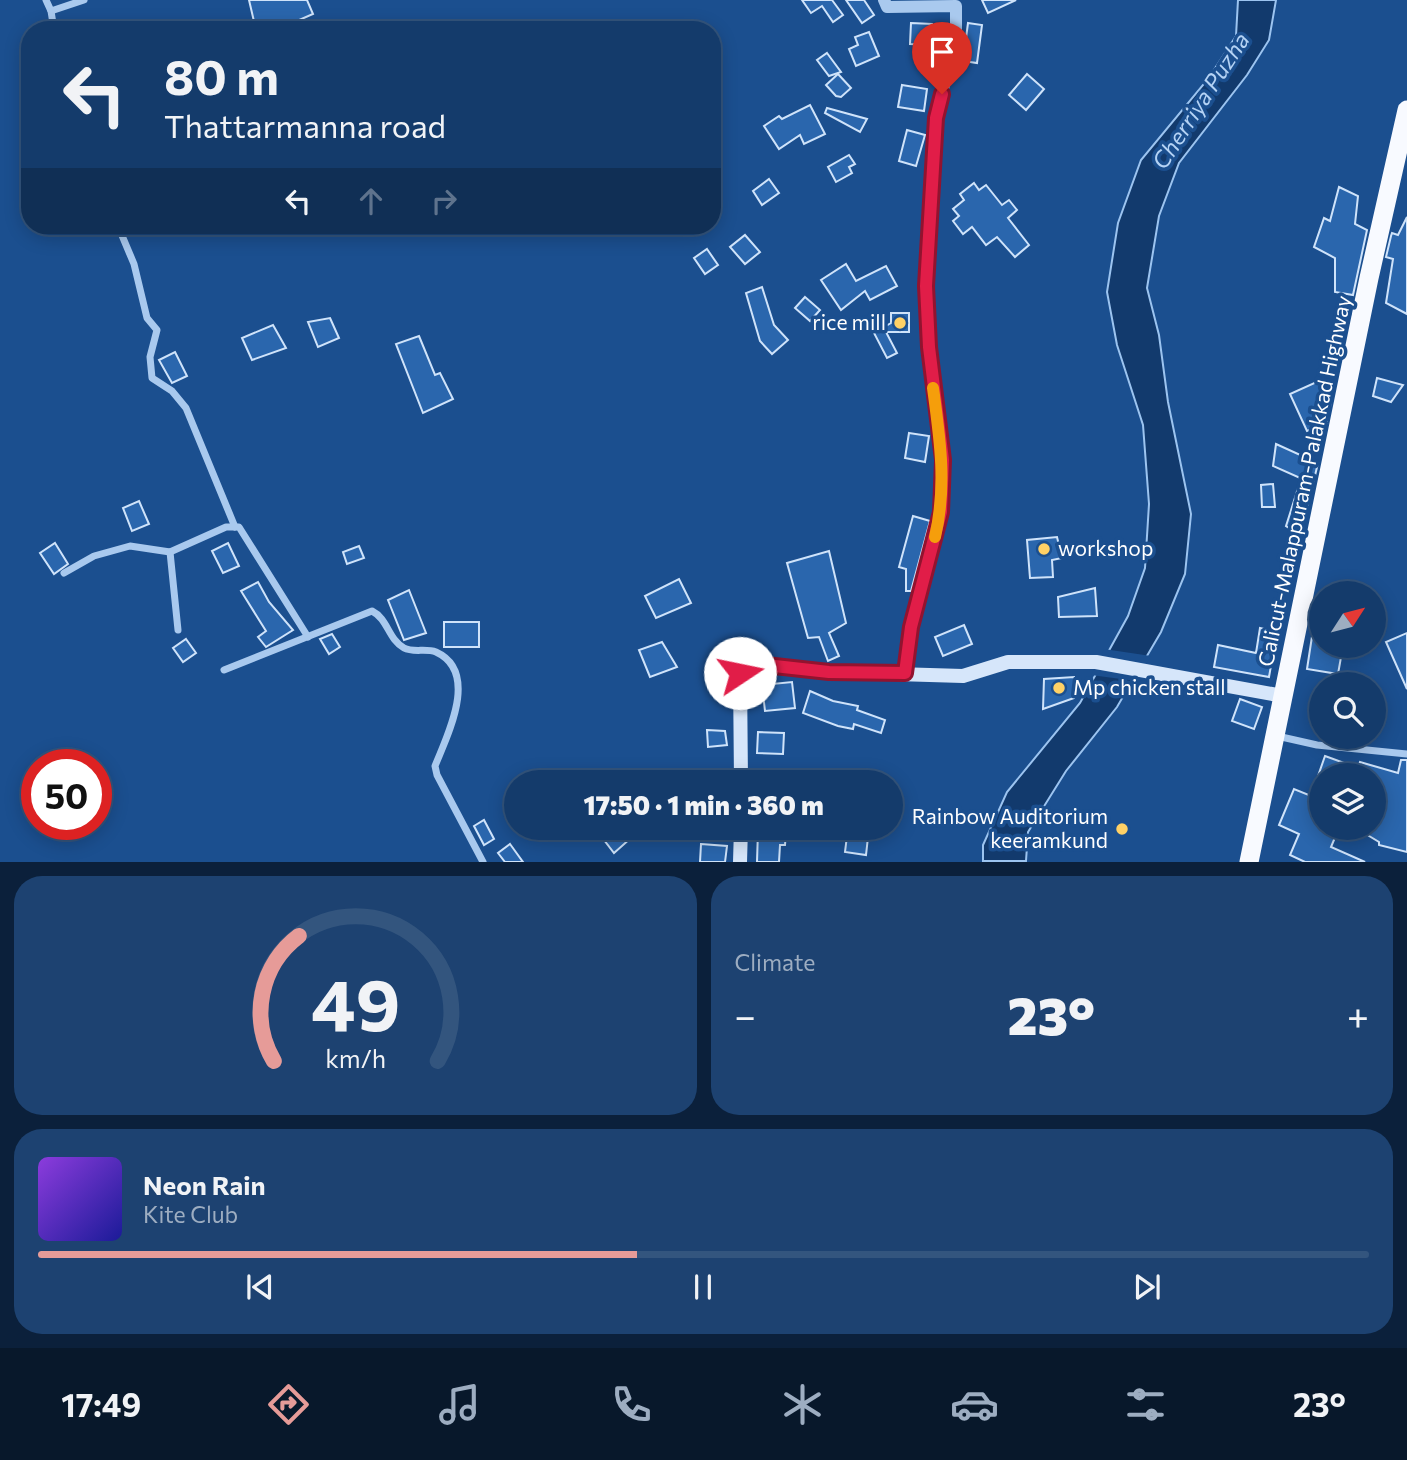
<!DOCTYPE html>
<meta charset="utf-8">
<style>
body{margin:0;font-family:Commissioner,sans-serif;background:#1d4271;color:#f1f3f6;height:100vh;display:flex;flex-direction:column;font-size:26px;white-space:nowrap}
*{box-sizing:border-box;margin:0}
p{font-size:23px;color:#9dadc1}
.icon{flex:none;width:38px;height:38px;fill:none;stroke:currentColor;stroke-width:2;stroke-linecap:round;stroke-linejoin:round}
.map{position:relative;height:862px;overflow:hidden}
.panel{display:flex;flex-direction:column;gap:14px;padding:14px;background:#0b203b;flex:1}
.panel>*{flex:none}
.top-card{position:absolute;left:21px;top:21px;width:700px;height:214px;border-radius:28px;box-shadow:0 4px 18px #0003,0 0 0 2px #33557e;background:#143b6b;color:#f1f3f6;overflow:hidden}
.needle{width:46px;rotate:54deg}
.fabs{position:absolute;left:1309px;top:581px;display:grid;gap:14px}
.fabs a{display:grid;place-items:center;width:77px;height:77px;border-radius:50%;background:#143b6b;box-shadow:0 4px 18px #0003,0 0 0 2px #33557e;font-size:35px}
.speed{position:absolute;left:21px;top:749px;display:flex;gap:14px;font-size:35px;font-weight:700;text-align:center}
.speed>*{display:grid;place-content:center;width:91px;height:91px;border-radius:50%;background:#143b6b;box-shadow:0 4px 18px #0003,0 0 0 2px #33557e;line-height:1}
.speed .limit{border:10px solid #d22;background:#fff;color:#111}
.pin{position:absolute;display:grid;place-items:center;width:60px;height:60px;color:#fff;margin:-72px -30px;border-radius:50% 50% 50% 0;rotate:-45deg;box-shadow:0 0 7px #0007}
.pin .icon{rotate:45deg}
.me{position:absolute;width:77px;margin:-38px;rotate:79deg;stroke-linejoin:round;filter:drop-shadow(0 0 5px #0008)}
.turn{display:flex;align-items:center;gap:24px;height:147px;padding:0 28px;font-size:32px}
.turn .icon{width:91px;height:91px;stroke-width:2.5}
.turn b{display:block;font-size:49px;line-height:60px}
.lanes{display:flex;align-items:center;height:66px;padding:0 28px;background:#0003;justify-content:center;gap:35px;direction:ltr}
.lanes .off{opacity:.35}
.big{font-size:52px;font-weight:800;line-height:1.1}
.panel .widget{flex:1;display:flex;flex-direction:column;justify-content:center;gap:10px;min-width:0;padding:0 24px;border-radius:28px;background:#1d4271}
.panel .dial{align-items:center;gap:0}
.dial svg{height:182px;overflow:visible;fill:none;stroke:#33557e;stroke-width:7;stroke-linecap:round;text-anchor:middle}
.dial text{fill:#f1f3f6;stroke:none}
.song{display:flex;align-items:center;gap:21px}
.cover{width:84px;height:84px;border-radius:10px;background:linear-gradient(135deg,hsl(270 70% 55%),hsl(240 70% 35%))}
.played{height:7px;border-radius:4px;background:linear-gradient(90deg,#e69b98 45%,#33557e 45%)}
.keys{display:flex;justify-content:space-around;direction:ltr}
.heat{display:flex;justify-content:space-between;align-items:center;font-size:38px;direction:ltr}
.panel .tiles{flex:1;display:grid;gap:14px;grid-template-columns:1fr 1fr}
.widget:last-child{grid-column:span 2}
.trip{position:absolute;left:504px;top:770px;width:399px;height:70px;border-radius:35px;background:#143b6b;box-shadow:0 4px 18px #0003,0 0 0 2px #33557e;font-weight:800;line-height:70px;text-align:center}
.dock{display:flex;height:112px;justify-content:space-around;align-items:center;background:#08182b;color:#9dadc1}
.dock .icon{width:49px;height:49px}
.dock .active{color:#e69b98}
.dock b{font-size:32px;color:#f1f3f6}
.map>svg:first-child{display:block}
.water{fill:#123a6d;stroke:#9cc4f0;stroke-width:2}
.pier{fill:#1b4f8f}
.building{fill:#2a66ad;stroke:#cfe3fa;stroke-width:2}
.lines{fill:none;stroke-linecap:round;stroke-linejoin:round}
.minor{stroke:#a9c9ee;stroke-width:7}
.tertiary{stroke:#a9c9ee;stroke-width:12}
.secondary{stroke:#d6e6fa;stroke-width:14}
.trunk{stroke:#f8faff;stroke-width:19}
.route-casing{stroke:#92132f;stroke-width:18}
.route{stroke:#e11d48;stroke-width:12}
.slow{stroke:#f59e0b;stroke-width:12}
.poi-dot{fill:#ffd166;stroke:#1b4f8f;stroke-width:2.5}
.labels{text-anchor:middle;stroke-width:7;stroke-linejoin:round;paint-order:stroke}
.poi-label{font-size:21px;fill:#fff;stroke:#1b4f8f;text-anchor:end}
.street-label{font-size:21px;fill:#fff;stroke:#1b4f8f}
.water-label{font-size:23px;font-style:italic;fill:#b5d3f5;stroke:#1b4f8f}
</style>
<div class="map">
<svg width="1407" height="862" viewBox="0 0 1407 862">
<rect width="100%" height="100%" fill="#1b4f8f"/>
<path class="water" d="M1238,0H1276L1269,40L1247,75L1179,163L1159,216L1147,288L1159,335L1168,402L1191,514L1185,574L1161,632L1117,707L1066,771L1028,832L1026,861H983V845L1007,792L1080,703L1128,616L1145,568L1149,504L1143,425L1117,345L1107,292L1118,223L1141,160L1208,79L1236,36Z"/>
<path class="pier" d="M1104,649L1151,656L1136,681L1091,675Z"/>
<g class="building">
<path d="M249,0H307L313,14L290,24L256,30Z"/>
<path d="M802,0H832L843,15L833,22L822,6L811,13Z"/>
<path d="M846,0H864L874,15L862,23Z"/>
<path d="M982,0H1016L988,13Z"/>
<path d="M911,23L932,24L931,45L910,44Z"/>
<path d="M968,23L982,25L977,63L963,61Z"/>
<path d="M869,32L879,56L856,66L849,49L858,45L855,37Z"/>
<path d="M827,53L841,72L829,76L817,60Z"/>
<path d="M838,74L851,88L841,97L836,96L826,85Z"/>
<path d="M1027,74L1044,89L1026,110L1009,95Z"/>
<path d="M902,85L927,89L924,111L898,107Z"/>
<path d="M810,105L825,134L804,144L800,135L779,149L764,126L779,116L782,119Z"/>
<path d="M827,108L867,119L860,132L825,113Z"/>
<path d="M907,130L925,135L916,166L899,161Z"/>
<path d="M849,155L855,164L849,167L852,173L836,182L828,167Z"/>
<path d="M769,179L779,193L762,205L753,191Z"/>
<path d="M974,183L979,190L986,185L1002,205L1009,200L1017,210L1008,218L1029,245L1015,257L997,237L986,245L972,227L963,234L953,221L959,216L953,209L964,200L960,194Z"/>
<path d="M1339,187L1358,196L1355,224L1367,230L1353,295L1335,292V258L1314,247L1324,218L1330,221Z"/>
<path d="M1407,217V314L1386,303L1393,259L1386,257L1391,236L1392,233L1398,235Z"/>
<path d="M745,235L760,252L745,264L730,247Z"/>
<path d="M707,249L718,265L705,274L694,258Z"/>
<path d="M846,264L856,281L886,266L897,286L870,300L865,291L841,310L821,280Z"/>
<path d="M762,287L774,325L788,340L772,354L760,341L746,293Z"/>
<path d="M805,297L820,310L810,321L795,308Z"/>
<path d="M891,313H909V332H886L897,353L887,358L874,333L891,323Z"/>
<path d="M330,318L339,338L318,347L308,322Z"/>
<path d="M273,325L286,348L252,360L242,338Z"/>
<path d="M419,336L435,375L440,373L453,399L423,413L396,344Z"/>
<path d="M175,352L187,376L172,383L159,360Z"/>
<path d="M1377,378L1403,385L1391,402L1373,396Z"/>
<path d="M1321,380L1331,402L1330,407L1324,410L1327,423L1307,431L1290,394Z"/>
<path d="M909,433L929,436L925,462L905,458Z"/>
<path d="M1276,444L1318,463L1304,521L1297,533L1286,526L1300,482L1307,481L1273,466Z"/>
<path d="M1273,484L1275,507H1262L1261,485Z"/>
<path d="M139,501L149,524L132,531L123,508Z"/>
<path d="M913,516L930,521L911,591H906V569L899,567Z"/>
<path d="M1057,537L1062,558L1052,560L1053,577L1030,578L1027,540Z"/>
<path d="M55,543L68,564L54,574L40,553Z"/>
<path d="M228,543L239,566L223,573L212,551Z"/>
<path d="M359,546L364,558L347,564L343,552Z"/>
<path d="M829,551L846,623L829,633L839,656L828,661L819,637L808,638L787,563Z"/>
<path d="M679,579L691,603L656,618L645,596Z"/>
<path d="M258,582L269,602L293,630L266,647L258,637L266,631L241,591Z"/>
<path d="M1095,588L1097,616L1059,617L1058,597Z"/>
<path d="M409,590L426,633L404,640L388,600Z"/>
<path d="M1315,617L1321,618V646H1343L1338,674L1307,669Z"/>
<rect x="444" y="622" width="35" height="25"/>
<path d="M964,625L972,644L943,656L935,637Z"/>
<path d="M1260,628L1277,632L1269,677L1214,667L1218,645L1256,653Z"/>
<path d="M1407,633V689L1386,642Z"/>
<path d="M332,634L340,647L329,654L320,639Z"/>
<path d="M186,639L196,653L183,662L173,648Z"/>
<path d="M662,642L677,667L650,677L639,650Z"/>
<path d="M1074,677V698L1043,709L1044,679Z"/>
<path d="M792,682L795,708L765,711L762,685Z"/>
<path d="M810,691L833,701L858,706L857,710L885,720L881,733L854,724L853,729L838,726L803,713Z"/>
<path d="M1240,699L1262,707L1254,729L1232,721Z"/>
<path d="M707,730L725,731L727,745L708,747Z"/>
<path d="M758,732L784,733L783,754L757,753Z"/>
<path d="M1325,756L1358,768L1360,762L1398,773L1401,760H1407V852L1379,845V842L1356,828H1374V775H1321V828H1339L1331,847L1365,862H1305L1290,855L1299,834L1279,825L1294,789L1311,796Z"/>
<path d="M484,820L494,839L484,845L474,826Z"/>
<path d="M608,828H623L631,838L614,853L601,836Z"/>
<path d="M848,828H869L866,855L845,852Z"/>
<path d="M758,830L786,832L785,845H780L779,862H757Z"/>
<path d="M510,844L523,862H505L498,853Z"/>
<path d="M701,844L727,846L725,862H700Z"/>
</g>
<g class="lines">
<g class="minor">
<path d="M46,0L51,11L54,30"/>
<path d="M51,11L84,0"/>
<path d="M118,226L134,264L147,318L157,330L150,357L152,378L172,391L186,408L235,527"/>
<path d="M170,552L178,630"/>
<path d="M64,573L94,556L130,546L170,552L226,527H239L308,637"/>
<path d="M224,670L372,611C388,619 388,639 404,648C413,653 426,648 436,652C480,672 447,736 435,766L437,775L483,862"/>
<path d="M1277,736L1317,745L1407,754"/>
</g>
<path class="tertiary" d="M884,0L887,7L956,6V34L936,118L926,286L928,347L943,460L941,512L911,627L905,673"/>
<g class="secondary">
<path d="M741,782L740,673L756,664L829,672L963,676L1008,662H1096L1283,696"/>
<path d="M740,862L741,828"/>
</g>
<path class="trunk" d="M1249,862L1369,278L1407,110"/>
</g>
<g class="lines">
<g class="route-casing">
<path id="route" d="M740,673L756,664L829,672L905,673L911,627L941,512L943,460L929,347L926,286L936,118L942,94"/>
</g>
<use href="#route" class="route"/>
<path class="slow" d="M933,388C940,439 947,486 935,537"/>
</g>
<g class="poi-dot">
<circle cx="900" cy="323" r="7"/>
<circle cx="1044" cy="549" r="7"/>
<circle cx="1059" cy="688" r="7"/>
<circle cx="1122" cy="829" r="7"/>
</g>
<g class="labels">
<g class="poi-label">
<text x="886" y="330">rice mill</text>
<text x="1058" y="556" text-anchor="start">workshop</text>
<text x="1073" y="695" text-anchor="start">Mp chicken stall</text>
<text x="1108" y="824">Rainbow Auditorium<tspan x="1108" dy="24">keeramkund</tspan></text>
</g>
<g class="street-label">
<text transform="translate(1305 481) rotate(-78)" y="7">Calicut-Malappuram-Palakkad Highway</text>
</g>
<g class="water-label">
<text transform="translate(1201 101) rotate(-57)" y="8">Cherriya Puzha</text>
</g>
</g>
</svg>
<div class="fabs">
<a><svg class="needle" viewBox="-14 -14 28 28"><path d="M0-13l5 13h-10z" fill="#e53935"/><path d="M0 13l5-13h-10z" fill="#9dadc1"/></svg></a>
<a><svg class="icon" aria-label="search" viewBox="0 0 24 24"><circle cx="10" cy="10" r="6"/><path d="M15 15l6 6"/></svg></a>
<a><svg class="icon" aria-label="layers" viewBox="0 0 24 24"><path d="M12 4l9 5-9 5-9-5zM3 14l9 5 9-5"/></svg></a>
</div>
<div class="speed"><div class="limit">50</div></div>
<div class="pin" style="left:942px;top:94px;background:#d93025"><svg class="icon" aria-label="arrive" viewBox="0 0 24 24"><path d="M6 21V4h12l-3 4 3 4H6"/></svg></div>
<svg class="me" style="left:740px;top:673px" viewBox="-20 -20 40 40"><circle r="19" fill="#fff"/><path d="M0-13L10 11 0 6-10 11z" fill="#e11d48"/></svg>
<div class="trip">17:50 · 1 min · 360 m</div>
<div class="top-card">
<div class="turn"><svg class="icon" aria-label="left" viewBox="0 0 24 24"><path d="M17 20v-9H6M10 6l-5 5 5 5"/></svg><div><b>80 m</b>Thattarmanna road</div></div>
<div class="lanes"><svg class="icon" aria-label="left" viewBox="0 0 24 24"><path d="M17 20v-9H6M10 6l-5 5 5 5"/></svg><svg class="icon off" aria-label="ahead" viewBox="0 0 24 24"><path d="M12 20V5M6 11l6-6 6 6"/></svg><svg class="icon off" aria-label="right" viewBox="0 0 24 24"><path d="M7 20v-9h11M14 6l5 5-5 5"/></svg></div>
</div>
</div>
<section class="panel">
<div class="tiles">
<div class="widget dial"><svg viewBox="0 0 100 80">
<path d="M14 69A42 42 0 1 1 86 69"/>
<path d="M14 69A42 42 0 0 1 25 14" stroke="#e69b98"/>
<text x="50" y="56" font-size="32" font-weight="700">49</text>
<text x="50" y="72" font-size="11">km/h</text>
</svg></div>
<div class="widget"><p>Climate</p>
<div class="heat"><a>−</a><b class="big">23°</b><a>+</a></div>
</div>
<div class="widget">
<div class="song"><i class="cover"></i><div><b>Neon Rain</b><p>Kite Club</p></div></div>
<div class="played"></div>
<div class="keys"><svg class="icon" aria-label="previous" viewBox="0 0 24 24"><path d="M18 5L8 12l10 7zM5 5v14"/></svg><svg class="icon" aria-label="pause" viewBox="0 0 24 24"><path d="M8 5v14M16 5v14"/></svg><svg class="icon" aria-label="next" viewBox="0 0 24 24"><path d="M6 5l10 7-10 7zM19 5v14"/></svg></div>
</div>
</div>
</section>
<nav class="dock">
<b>17:49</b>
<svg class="icon active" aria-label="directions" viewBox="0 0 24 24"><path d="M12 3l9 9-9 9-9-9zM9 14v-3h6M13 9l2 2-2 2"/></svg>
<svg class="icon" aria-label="music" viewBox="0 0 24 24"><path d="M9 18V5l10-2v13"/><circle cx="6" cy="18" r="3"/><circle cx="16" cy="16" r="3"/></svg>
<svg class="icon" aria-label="phone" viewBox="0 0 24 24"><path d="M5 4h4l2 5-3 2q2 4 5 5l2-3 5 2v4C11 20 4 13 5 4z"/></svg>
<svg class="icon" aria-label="climate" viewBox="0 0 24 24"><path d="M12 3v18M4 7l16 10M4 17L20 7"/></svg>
<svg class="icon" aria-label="car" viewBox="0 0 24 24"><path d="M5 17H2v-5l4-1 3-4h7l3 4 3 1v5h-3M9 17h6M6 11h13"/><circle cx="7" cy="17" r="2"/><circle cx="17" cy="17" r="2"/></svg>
<svg class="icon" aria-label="filters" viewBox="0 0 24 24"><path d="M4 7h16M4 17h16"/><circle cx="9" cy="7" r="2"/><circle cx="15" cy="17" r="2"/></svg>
<b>23°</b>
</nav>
